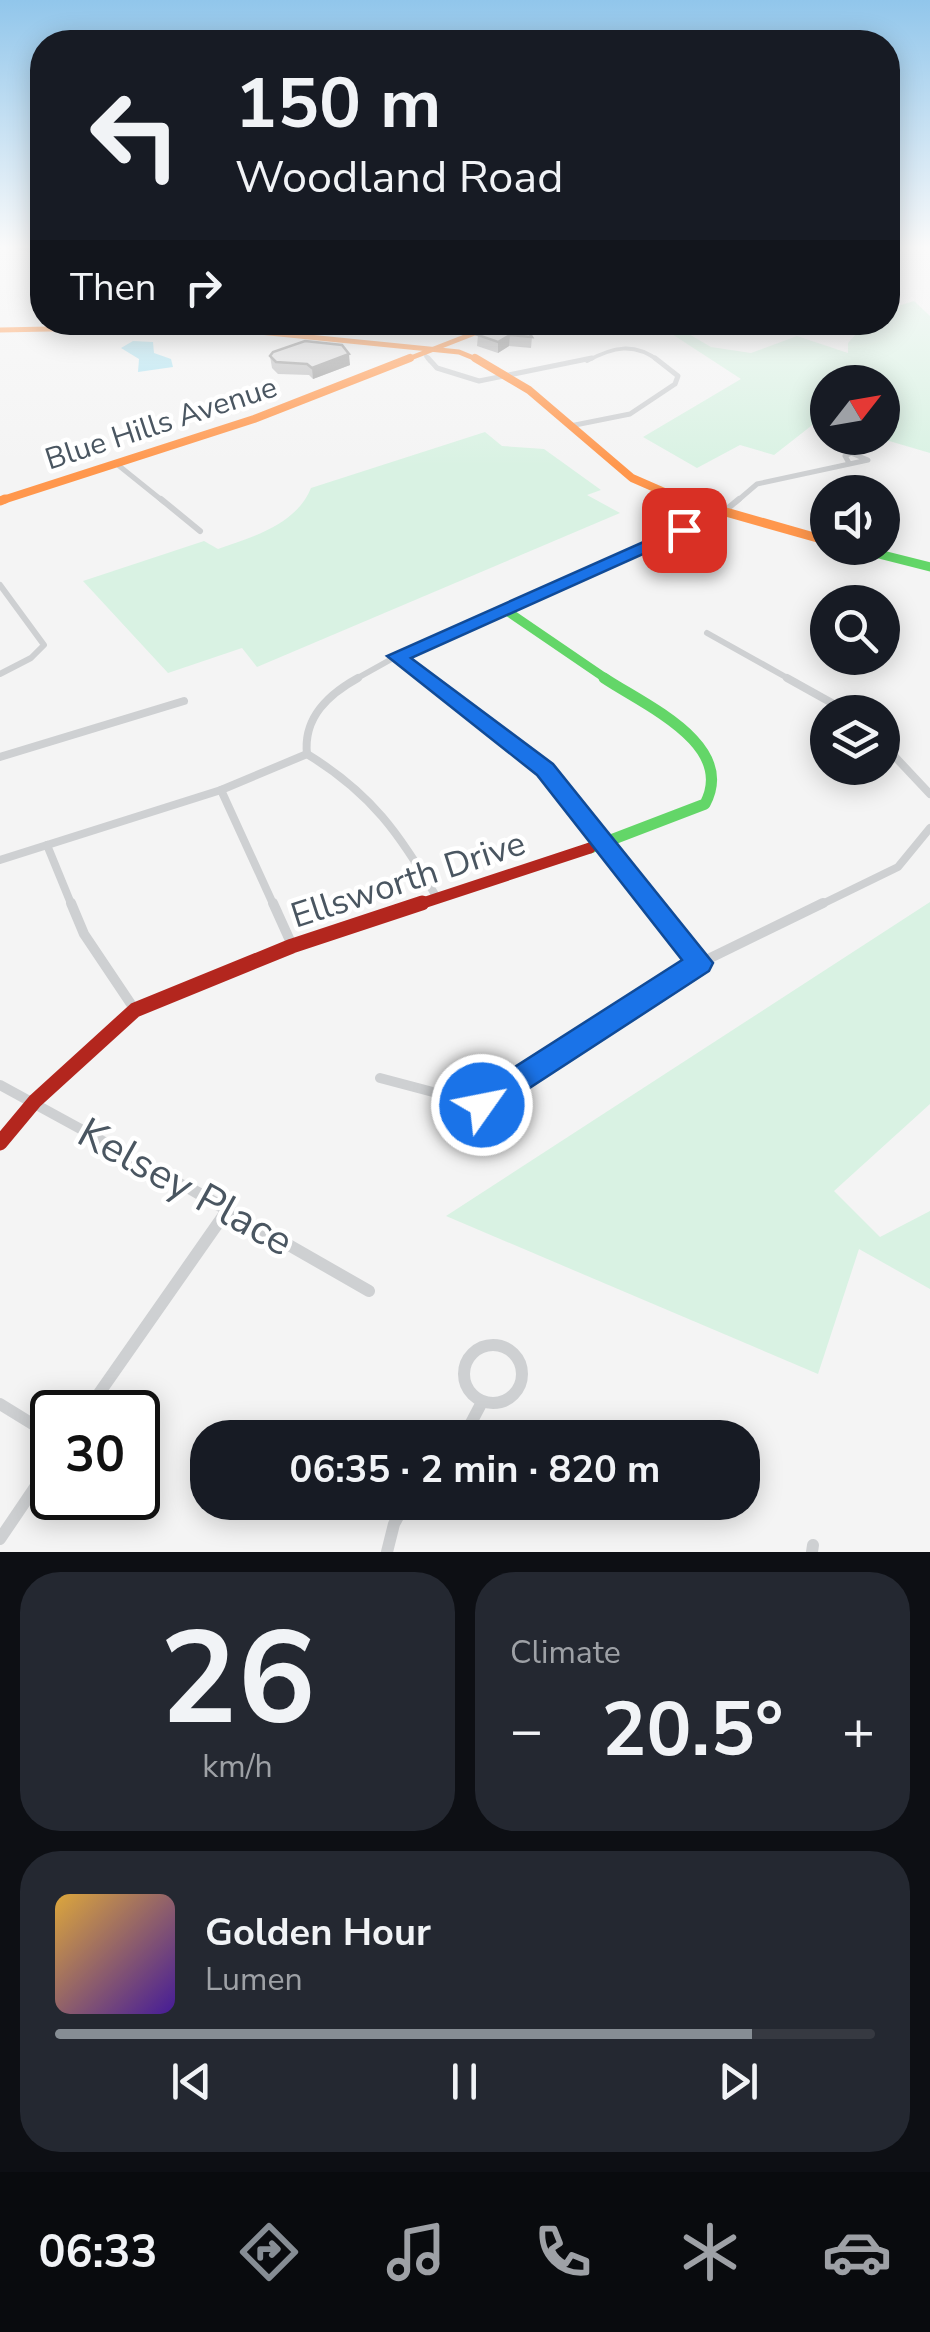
<!DOCTYPE html>
<meta charset="utf-8">
<style>
body{margin:0;font-family:"Nunito Sans",sans-serif;background:#242831;color:#f1f3f6;height:100vh;display:flex;flex-direction:column;font-size:38px;white-space:nowrap}
*{box-sizing:border-box;margin:0}
p{font-size:32px;color:#9ea1a6}
.icon{flex:none;width:55px;height:55px;fill:none;stroke:currentColor;stroke-width:2;stroke-linecap:round;stroke-linejoin:round}
.map{position:relative;height:1552px;overflow:hidden}
.drawer{display:flex;flex-direction:column;gap:20px;padding:20px;background:#0d0f14;flex:1}
.drawer>*{flex:none}
.top-card{position:absolute;left:30px;top:30px;width:870px;height:305px;border-radius:40px;box-shadow:0 5px 25px #0003;background:#171b24;color:#f1f3f6;overflow:hidden}
.needle{width:65px;rotate:59deg}
.controls{position:absolute;left:810px;top:365px;display:grid;gap:20px}
.controls a{display:grid;place-items:center;width:90px;height:90px;border-radius:50%;background:#171b24;box-shadow:0 5px 25px #0003;font-size:50px}
.speed{position:absolute;left:30px;top:1390px;display:flex;gap:20px;font-size:50px;font-weight:700;text-align:center}
.speed>*{display:grid;place-content:center;width:130px;height:130px;border-radius:50%;background:#171b24;box-shadow:0 5px 25px #0003;line-height:1}
.speed .limit{border:5px solid #111;border-radius:15px;background:#fff;color:#111}
.pin{position:absolute;display:grid;place-items:center;width:85px;height:85px;color:#fff;margin:-42px;border-radius:20px;box-shadow:0 5px 15px #0006}
.me{position:absolute;width:110px;margin:-55px;rotate:57deg;stroke-linejoin:round;filter:drop-shadow(0 0 8px #0008)}
.turn{display:flex;align-items:center;gap:35px;height:210px;padding:0 40px;font-size:45px}
.turn .icon{width:130px;height:130px;stroke-width:2.5}
.turn b{display:block;font-size:70px;line-height:85px}
.then{display:flex;align-items:center;height:95px;padding:0 40px;background:#0003;gap:20px;font-size:38px}
.big{font-size:75px;font-weight:700;line-height:1.1}
.drawer .tile{flex:1;display:flex;flex-direction:column;justify-content:center;gap:15px;min-width:0;padding:0 35px;border-radius:40px;background:#242831}
.drawer .dial{align-items:center;gap:0}
.dial b{font-size:130px;line-height:1}
.song{display:flex;align-items:center;gap:30px}
.cover{width:120px;height:120px;border-radius:15px;background:linear-gradient(135deg,hsl(40 70% 55%),hsl(260 70% 35%))}
.played{height:10px;border-radius:5px;background:linear-gradient(90deg,#868d94 85%,#363941 85%)}
.keys{display:flex;justify-content:space-around;direction:ltr}
.heat{display:flex;justify-content:space-between;align-items:center;font-size:55px;direction:ltr}
.drawer .tiles{flex:1;display:grid;gap:20px;grid-template-columns:1fr 1fr}
.tile:last-child{grid-column:span 2}
.trip{position:absolute;left:190px;top:1420px;width:570px;height:100px;border-radius:40px;background:#171b24;box-shadow:0 5px 25px #0003;font-weight:700;line-height:100px;text-align:center}
.dock{display:flex;height:160px;justify-content:space-around;align-items:center;background:#090b0e;color:#9ea1a6}
.dock .icon{width:70px;height:70px}
.dock .selected{color:#868d94}
.dock b{font-size:45px;color:#f1f3f6}
.map>svg:first-child{display:block}
.green{fill:#d9f2e3}
.water{fill:#aee2f0}
.lines{fill:none;stroke-linecap:round;stroke-linejoin:round}
.street-far5{stroke:#ced0d2;stroke-width:4}
.street-far4{stroke:#ced0d2;stroke-width:5}
.street-far3{stroke:#ced0d2;stroke-width:6}
.street-far2{stroke:#ced0d2;stroke-width:8}
.street-far1{stroke:#ced0d2;stroke-width:10}
.street{stroke:#ced0d2;stroke-width:12}
.fast-far1{stroke:#63d668;stroke-width:9}
.fast{stroke:#63d668;stroke-width:11}
.slow-far2{stroke:#ff974d;stroke-width:5}
.slow-far1{stroke:#ff974d;stroke-width:8}
.slow{stroke:#ff974d;stroke-width:9}
.jam-far1{stroke:#b3261e;stroke-width:11}
.jam{stroke:#b3261e;stroke-width:15}
.wall{fill:#bebebf}
.shaded-wall{fill:#9b9b9b}
.building{fill:#ddddde;stroke:#9b9b9b;stroke-width:2.5}
.route{fill:#1a73e8;stroke:#114b97;stroke-width:2.5}
.labels{text-anchor:middle;stroke-width:9;stroke-linejoin:round;paint-order:stroke}
.far-street-label{font-size:30px;fill:#4a5661;stroke:#fff}
.street-label{font-size:35px;fill:#4a5661;stroke:#fff}
.near-street-label{font-size:42px;fill:#4a5661;stroke:#fff}
</style>
<div class="map">
<svg width="930" height="1552" viewBox="0 0 930 1552">
<rect width="100%" height="100%" fill="#f4f4f4"/>
<g class="green">
<path d="M914,301L930,316V453L879,438H882V382H828L827,421L820,419L774,455L740,445L697,468L643,437L741,379L655,323H670L711,347L751,353L797,336L848,353V343L866,323L888,322V309Z"/>
<path d="M485,432L502,446L544,449L601,490L587,495L620,513L257,667L242,648L168,673L83,581L204,541L218,549C252,537 296,525 311,488Z"/>
<path d="M930,902V1104L834,1191L880,1237L930,1211V1289L859,1249L818,1374L446,1216Z"/>
</g>
<path class="water" d="M133,341L153,342L154,353L171,359L173,367L138,372L139,359L121,348Z"/>
<g class="lines">
<g class="street-far5">
<path d="M20,248L42,252"/>
<path d="M426,356L430,361"/>
<path d="M587,361C613,347 634,342 659,361"/>
</g>
<g class="street-far4">
<path d="M428,358L437,368L479,381L592,358"/>
<path d="M570,426L630,414L675,384L678,376L655,358"/>
<path d="M118,465L164,502"/>
<path d="M736,502L757,484L868,460L851,453L845,456L849,463"/>
</g>
<g class="street-far3">
<path d="M161,499L200,531"/>
<path d="M0,585L44,645L31,658L0,674"/>
<path d="M707,633L791,680"/>
<path d="M397,656L428,680"/>
<path d="M354,680L397,656L721,514L739,499"/>
</g>
<g class="street-far2">
<path d="M425,678L545,770L654,906"/>
<path d="M787,678L848,712"/>
<path d="M882,743L930,794"/>
<path d="M307,754C303,717 329,694 358,678"/>
<path d="M307,754C371,793 400,834 437,898"/>
<path d="M0,757L184,701"/>
<path d="M221,790L274,906"/>
<path d="M47,845L72,906"/>
<path d="M0,860L221,790L307,754"/>
<path d="M818,906L898,867L930,828"/>
</g>
<g class="street-far1">
<path d="M71,903L84,934L135,1010"/>
<path d="M273,903L292,945"/>
<path d="M652,903L700,963"/>
<path d="M380,1078L482,1105L700,963L823,903"/>
<path d="M0,1085L196,1192"/>
</g>
<g class="street">
<path d="M191,1189L369,1291"/>
<circle cx="493" cy="1374" r="29"/>
<path d="M0,1404L52,1436"/>
<path d="M86,1412L228,1209"/>
<path d="M456,1438L471,1423L482,1402"/>
<path d="M0,1539L52,1462"/>
<path d="M387,1552L394,1524L406,1502"/>
<path d="M812,1552L813,1545"/>
</g>
<g class="fast-far1">
<path d="M855,548L930,567"/>
<path d="M504,609L608,680"/>
</g>
<path class="fast" d="M590,848L705,804C737,744 644,705 604,678"/>
<g class="slow-far2">
<path d="M0,330L199,326L459,352L481,361"/>
<path d="M403,361L503,322"/>
</g>
<g class="slow-far1">
<path d="M475,358L529,390L632,478L687,502"/>
<path d="M0,501L254,419L410,358"/>
</g>
<g class="slow">
<path d="M680,499L828,541"/>
<path d="M0,501L5,499"/>
</g>
<path class="jam-far1" d="M414,906L590,848"/>
<path class="jam" d="M0,1143L35,1101L135,1010L292,946L422,903"/>
</g>
<g class="wall">
<path d="M403,322H426L428,332L416,334Z"/>
<path d="M478,335L532,337L531,348L509,346L498,353L477,346Z"/>
<path d="M270,356L350,365L313,379L309,375L278,374L272,368Z"/>
</g>
<g class="shaded-wall">
<path d="M428,324V332L416,334V326Z"/>
<path d="M510,335L509,346L498,353V342Z"/>
<path d="M349,354L350,365L313,379L312,368Z"/>
</g>
<g class="building">
<path d="M412,322H426L428,324L416,326Z"/>
<path d="M491,328L508,332L527,329L532,337L510,335L498,342L478,335Z"/>
<path d="M305,341L342,345L349,354L312,368L307,364L276,362L270,356L273,352Z"/>
</g>
<linearGradient id="sky" x2="0" y2="1"><stop stop-color="#91c6eb"/><stop offset="0.53" stop-color="#fafafa"/><stop offset="1" stop-color="#fafafa" stop-opacity="0"/></linearGradient>
<rect width="930" height="466" fill="url(#sky)"/>
<path class="route" d="M684,524L693,530L690,533L411,658L553,764L713,963L709,971L482,1119L471,1115L467,1105L471,1095L682,960L537,775L387,656Z"/>
<g class="labels">
<g class="far-street-label">
<text transform="translate(161 423) rotate(-18)" y="10">Blue Hills Avenue</text>
</g>
<g class="street-label">
<text transform="translate(408 879) rotate(-18)" y="12">Ellsworth Drive</text>
</g>
<g class="near-street-label">
<text transform="translate(186 1186) rotate(29)" y="15">Kelsey Place</text>
</g>
</g>
</svg>
<div class="controls">
<a><svg class="needle" viewBox="-14 -14 28 28"><path d="M0-13l5 13h-10z" fill="#e53935"/><path d="M0 13l5-13h-10z" fill="#9ea1a6"/></svg></a>
<a><svg class="icon" aria-label="sound" viewBox="0 0 24 24"><path d="M4 9h4l5-4v14l-5-4H4zM17 9q2 3 0 6"/></svg></a>
<a><svg class="icon" aria-label="search" viewBox="0 0 24 24"><circle cx="10" cy="10" r="6"/><path d="M15 15l6 6"/></svg></a>
<a><svg class="icon" aria-label="layers" viewBox="0 0 24 24"><path d="M12 4l9 5-9 5-9-5zM3 14l9 5 9-5"/></svg></a>
</div>
<div class="speed"><div class="limit">30</div></div>
<div class="pin" style="left:684px;top:530px;background:#d93025"><svg class="icon" aria-label="arrive" viewBox="0 0 24 24"><path d="M6 21V4h12l-3 4 3 4H6"/></svg></div>
<svg class="me" style="left:482px;top:1105px" viewBox="-20 -20 40 40"><circle r="17" fill="#1a73e8" stroke="#fff" stroke-width="3"/><path d="M0-11L8 9 0 5-8 9z" fill="#fff"/></svg>
<div class="trip">06:35 · 2 min · 820 m</div>
<div class="top-card">
<div class="turn"><svg class="icon" aria-label="left" viewBox="0 0 24 24"><path d="M17 20v-9H6M10 6l-5 5 5 5"/></svg><div><b>150 m</b>Woodland Road</div></div>
<div class="then">Then<svg class="icon" aria-label="right" viewBox="0 0 24 24"><path d="M7 20v-9h11M14 6l5 5-5 5"/></svg></div>
</div>
</div>
<section class="drawer">
<div class="tiles">
<div class="tile dial"><b>26</b><p>km/h</p></div>
<div class="tile"><p>Climate</p>
<div class="heat"><a>−</a><b class="big">20.5°</b><a>+</a></div>
</div>
<div class="tile">
<div class="song"><i class="cover"></i><div><b>Golden Hour</b><p>Lumen</p></div></div>
<div class="played"></div>
<div class="keys"><svg class="icon" aria-label="previous" viewBox="0 0 24 24"><path d="M18 5L8 12l10 7zM5 5v14"/></svg><svg class="icon" aria-label="pause" viewBox="0 0 24 24"><path d="M8 5v14M16 5v14"/></svg><svg class="icon" aria-label="next" viewBox="0 0 24 24"><path d="M6 5l10 7-10 7zM19 5v14"/></svg></div>
</div>
</div>
</section>
<nav class="dock">
<b>06:33</b>
<svg class="icon selected" aria-label="directions" viewBox="0 0 24 24"><path d="M12 3l9 9-9 9-9-9zM9 14v-3h6M13 9l2 2-2 2"/></svg>
<svg class="icon" aria-label="music" viewBox="0 0 24 24"><path d="M9 18V5l10-2v13"/><circle cx="6" cy="18" r="3"/><circle cx="16" cy="16" r="3"/></svg>
<svg class="icon" aria-label="phone" viewBox="0 0 24 24"><path d="M5 4h4l2 5-3 2q2 4 5 5l2-3 5 2v4C11 20 4 13 5 4z"/></svg>
<svg class="icon" aria-label="climate" viewBox="0 0 24 24"><path d="M12 3v18M4 7l16 10M4 17L20 7"/></svg>
<svg class="icon" aria-label="car" viewBox="0 0 24 24"><path d="M5 17H2v-5l4-1 3-4h7l3 4 3 1v5h-3M9 17h6M6 11h13"/><circle cx="7" cy="17" r="2"/><circle cx="17" cy="17" r="2"/></svg>
</nav>
